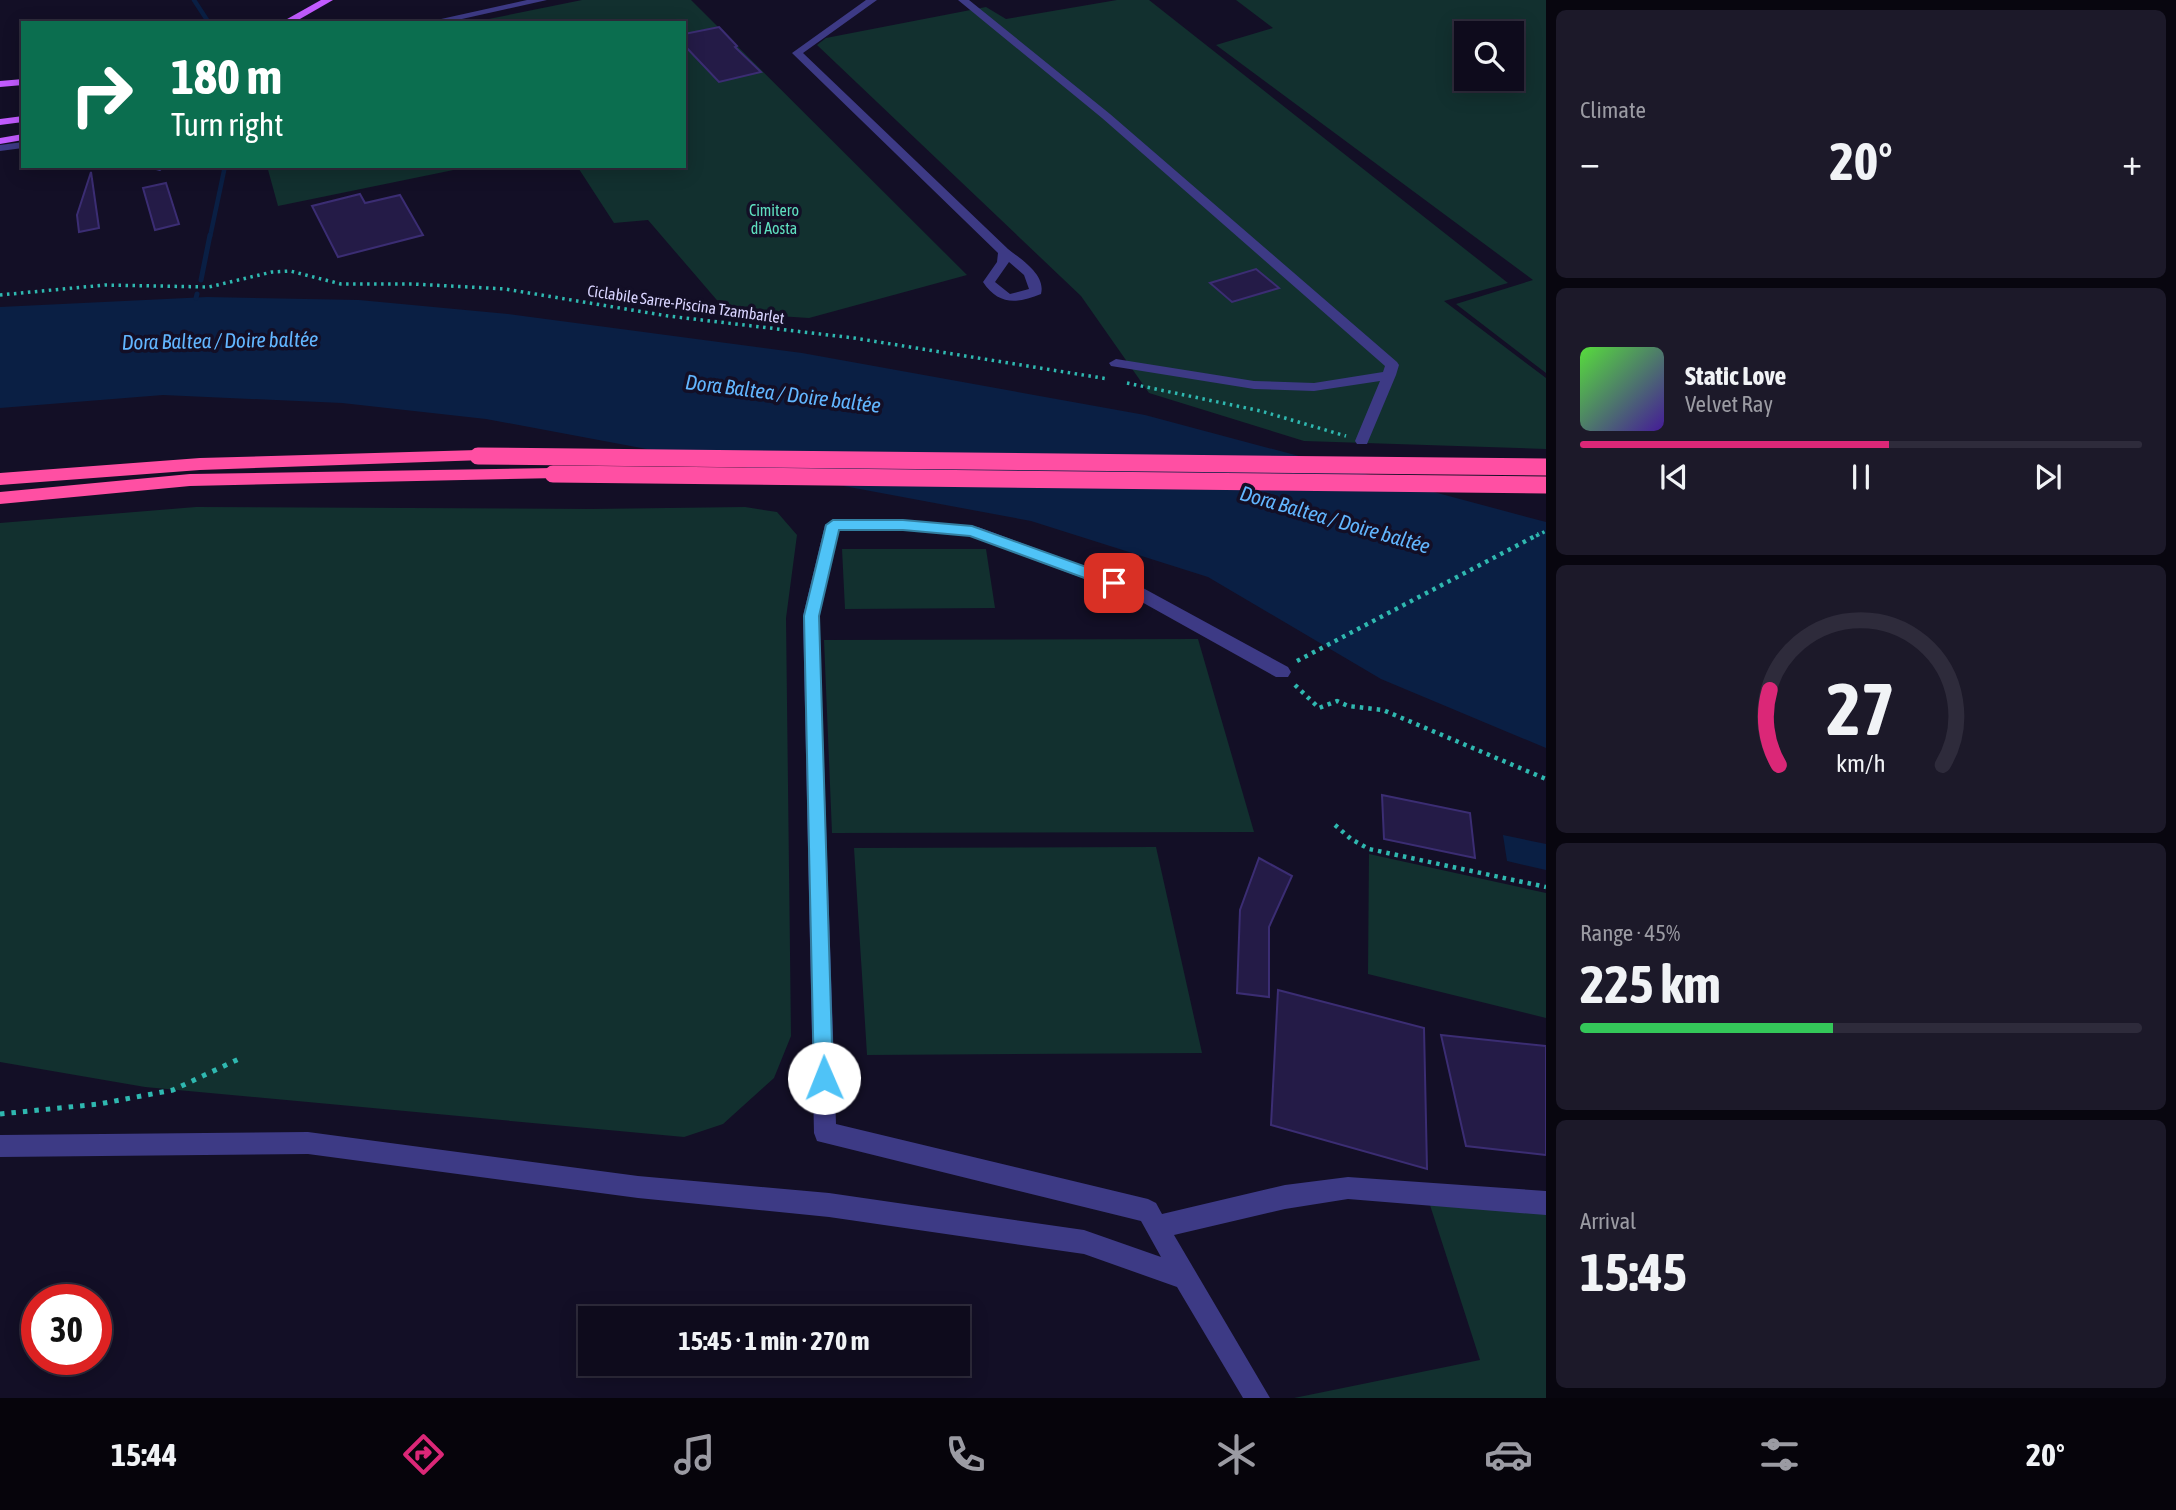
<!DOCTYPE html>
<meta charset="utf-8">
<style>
body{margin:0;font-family:"Asap Condensed",sans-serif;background:#1c1929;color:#f1f3f6;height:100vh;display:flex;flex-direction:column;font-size:26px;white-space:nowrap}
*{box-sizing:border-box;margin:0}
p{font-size:23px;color:#9b9ba3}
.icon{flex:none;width:38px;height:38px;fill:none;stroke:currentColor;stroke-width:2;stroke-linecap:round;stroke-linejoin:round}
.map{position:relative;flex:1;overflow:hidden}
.sheet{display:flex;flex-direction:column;gap:10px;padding:10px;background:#08060f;width:630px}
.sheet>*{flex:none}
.banner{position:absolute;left:21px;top:21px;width:665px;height:147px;border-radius:0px;box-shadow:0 4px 18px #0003,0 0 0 2px #2e2b3b;background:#0b6e4f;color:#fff;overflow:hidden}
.fabs{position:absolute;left:1454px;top:21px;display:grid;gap:14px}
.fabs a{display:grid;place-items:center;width:70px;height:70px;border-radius:0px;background:#0e0b1c;box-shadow:0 4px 18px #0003,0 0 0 2px #2e2b3b;font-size:35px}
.speed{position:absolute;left:21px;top:1284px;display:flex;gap:14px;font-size:35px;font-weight:700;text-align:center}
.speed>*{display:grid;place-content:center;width:91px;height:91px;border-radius:50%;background:#0e0b1c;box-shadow:0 4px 18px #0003,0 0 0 2px #2e2b3b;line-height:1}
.speed .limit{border:10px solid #d22;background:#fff;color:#111}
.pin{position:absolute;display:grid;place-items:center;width:60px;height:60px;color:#fff;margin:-30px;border-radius:14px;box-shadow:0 4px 10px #0006}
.me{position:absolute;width:77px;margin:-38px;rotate:359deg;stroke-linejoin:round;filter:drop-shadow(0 0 5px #0008)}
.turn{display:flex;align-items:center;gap:24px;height:147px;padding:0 35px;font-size:32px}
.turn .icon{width:91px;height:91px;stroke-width:2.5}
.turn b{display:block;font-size:49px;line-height:60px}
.big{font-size:52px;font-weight:700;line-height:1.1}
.sheet .tile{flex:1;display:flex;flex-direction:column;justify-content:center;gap:10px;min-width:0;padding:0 24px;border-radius:10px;background:#1c1929}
.sheet .dial{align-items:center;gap:0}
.dial svg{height:182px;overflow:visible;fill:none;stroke:#2e2b3b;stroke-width:7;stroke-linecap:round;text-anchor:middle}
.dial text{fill:#f1f3f6;stroke:none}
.song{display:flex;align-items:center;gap:21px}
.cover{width:84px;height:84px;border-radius:10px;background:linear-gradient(135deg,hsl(110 70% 55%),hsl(260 70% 35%))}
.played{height:7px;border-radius:4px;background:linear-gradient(90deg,#db2777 55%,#2e2b3b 55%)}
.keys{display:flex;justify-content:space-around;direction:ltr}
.heat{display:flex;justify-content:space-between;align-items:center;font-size:38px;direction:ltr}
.charge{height:10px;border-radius:5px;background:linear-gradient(90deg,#34c759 45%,#2e2b3b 0)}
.trip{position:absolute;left:578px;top:1306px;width:392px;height:70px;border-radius:0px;background:#0e0b1c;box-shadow:0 4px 18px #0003,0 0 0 2px #2e2b3b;font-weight:700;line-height:70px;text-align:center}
.dock{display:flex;height:112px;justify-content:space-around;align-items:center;background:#06040b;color:#9b9ba3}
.dock .icon{width:49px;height:49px}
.dock .selected{color:#db2777}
.dock b{font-size:32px;color:#f1f3f6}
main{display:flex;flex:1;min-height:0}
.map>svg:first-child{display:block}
.green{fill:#12302f;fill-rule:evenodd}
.water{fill:#0a1f44}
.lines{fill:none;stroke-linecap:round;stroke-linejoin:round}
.stream-far1{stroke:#0a1f44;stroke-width:4.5}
.stream{stroke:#0a1f44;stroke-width:5}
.building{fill:#241b47;stroke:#3b2d73;stroke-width:2}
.path-far2{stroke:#2fb8b0;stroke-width:3.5;stroke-dasharray:2.5 4.5;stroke-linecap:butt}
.path-far1{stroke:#2fb8b0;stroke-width:4.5;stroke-dasharray:3.5 5;stroke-linecap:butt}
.path{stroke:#2fb8b0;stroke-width:5;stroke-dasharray:4.5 7;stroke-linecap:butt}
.minor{fill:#3d3a85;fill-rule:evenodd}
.major{fill:#c25bff;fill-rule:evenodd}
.highway{fill:#ff4fa3;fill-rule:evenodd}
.highway-bridge{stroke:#ff4fa3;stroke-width:17}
.route{fill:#4fc3f7;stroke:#337fa1;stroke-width:2}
.labels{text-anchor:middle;stroke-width:7;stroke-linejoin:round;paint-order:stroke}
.far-park-label{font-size:16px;fill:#5fe0c0;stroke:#130f26}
.far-street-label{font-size:16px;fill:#d9d4ff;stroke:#130f26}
.water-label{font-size:21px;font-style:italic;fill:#62b6ff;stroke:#130f26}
</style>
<main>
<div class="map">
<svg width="1546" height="1398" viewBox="0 0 1546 1398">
<rect width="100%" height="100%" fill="#130f26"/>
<g class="green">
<path d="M582,0H691L967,275L809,318L728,313L648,220L614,223L577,166H684V23H469Z"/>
<path d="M1117,0H1149L1508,283L1444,301L1546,378V449L1304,441L1149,393L1081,296L817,45L826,38L986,7L1006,19Z"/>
<path d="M1236,0H1546V373L1456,304L1533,280L1216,45L1273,28ZM1466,33H1512V79H1466Z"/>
<path d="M267,166H473L278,206Z"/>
<path d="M196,507L591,509L745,507L777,512L797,535L786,618L791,1036L774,1078L723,1124L684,1137L145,1087L0,1062V523Z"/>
<path d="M842,549H986L995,608L845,609Z"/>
<path d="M1198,639L1254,832L832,833L824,640Z"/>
<path d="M1156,847L1202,1053L867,1055L854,848Z"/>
<path d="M1369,854L1546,893V1018L1368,974Z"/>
<path d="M1429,1202L1546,1208V1398H1294L1480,1360Z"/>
</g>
<g class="water">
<path d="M207,297L359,300L508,314L802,353L1145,415L1546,522V748L1381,679L1208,577L1031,521L486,419L342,403L163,395L0,408V307Z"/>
<path d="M1503,835L1546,844V870L1507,861Z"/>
</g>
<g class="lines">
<g class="stream-far1">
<path d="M194,0L209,23"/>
<path d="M210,237L225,166"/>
</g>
<g class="stream">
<path d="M201,280L210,235"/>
<path d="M196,298L197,294"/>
</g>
</g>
<g class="building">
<path d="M719,27L737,46L735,47L761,72L719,82L684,45V34Z"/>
<path d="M91,172L99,228L79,232L77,215Z"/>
<path d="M166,183L179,224L155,230L143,188Z"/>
<path d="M360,194L365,203L400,195L423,235L338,257L312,206Z"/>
<path d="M1256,269L1279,288L1232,302L1210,283Z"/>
<path d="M1382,795L1470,813L1475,858L1384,839Z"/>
<path d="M1259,858L1292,876L1269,927V997L1237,993L1240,910Z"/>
<path d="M1278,990L1424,1028L1427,1169L1271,1125Z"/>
<path d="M1441,1035L1546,1046V1155L1466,1146Z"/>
</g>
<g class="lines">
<g class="path-far2">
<path d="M0,295L105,285L209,287L272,272L290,271L341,284H413L505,289L668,316L854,338L1108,379"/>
<path d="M1127,383L1261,411L1346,436"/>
<path d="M1536,536L1546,531"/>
</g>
<g class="path-far1">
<path d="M1297,661L1539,534"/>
<path d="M1295,685L1319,708L1337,701L1348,706L1383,710L1546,779"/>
<path d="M1335,825L1351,839L1369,849L1546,887"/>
</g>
<path class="path" d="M0,1114L99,1104L173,1090L243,1057"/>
<g class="minor">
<path d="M527,0H547L444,23H423Z"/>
<path d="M866,0H877L803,53L1008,249C1022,260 1046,275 1041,294C1017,304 998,305 983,282L997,262L998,253L792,53ZM1009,262L1024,275L1029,289L1010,294L995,282Z"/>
<path d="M958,0H969L1110,114L1397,362L1399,365L1396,375L1367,444H1357L1355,441L1380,381L1314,391L1254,389L1111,366L1109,363L1116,359L1254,381L1314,383L1383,372L1385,366L1102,118Z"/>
<path d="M23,142V148L0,151V145Z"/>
<path d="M155,166H167L160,171L156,170Z"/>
<path d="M833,520H903L978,527L1143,588L1288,667L1291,672L1288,677H1276L1131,596L970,536L903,530H839L819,616L836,1124L1148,1199L1156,1203L1162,1214L1285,1185L1348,1177L1546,1191V1215L1348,1199L1285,1209L1174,1235L1270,1398H1243L1177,1287L1084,1254L829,1217L638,1198L308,1154L0,1157V1135L308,1132L638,1176L829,1193L1084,1230L1161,1257L1141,1221L817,1141L814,1133L803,616L825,525Z"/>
</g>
<g class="major">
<path d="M321,0H333L293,23H280Z"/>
<path d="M23,79V85L0,87V81Z"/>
<path d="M23,116V122L0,125V119Z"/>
<path d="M23,134V140L0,144V138Z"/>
</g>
<g class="highway">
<path d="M478,450L487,456L484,460L200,470L0,485V473L200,458Z"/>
<path d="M553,468L559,470L562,474L559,478L190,486L0,504V492L190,474Z"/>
</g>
<g class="highway-bridge">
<path d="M478,456L1546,467"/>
<path d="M553,474L1546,485"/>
</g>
</g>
<path class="route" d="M833,520H903L972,526L1120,579L1122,583L1120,587H1109L970,536L903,530H839L819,616L833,1078L831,1085L824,1088L817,1085L814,1078L804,616L826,525Z"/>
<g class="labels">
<g class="far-park-label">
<text x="774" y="216">Cimitero<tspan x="774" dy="18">di Aosta</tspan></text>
</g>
<g class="far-street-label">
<text transform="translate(686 304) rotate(8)" y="6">Ciclabile Sarre-Piscina Tzambarlet</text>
</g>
<g class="water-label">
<text transform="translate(220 341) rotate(-1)" y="7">Dora Baltea / Doire baltée</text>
<text transform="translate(783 394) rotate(7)" y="7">Dora Baltea / Doire baltée</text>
<text transform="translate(1335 520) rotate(16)" y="7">Dora Baltea / Doire baltée</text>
</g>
</g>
</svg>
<div class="fabs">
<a><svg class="icon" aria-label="search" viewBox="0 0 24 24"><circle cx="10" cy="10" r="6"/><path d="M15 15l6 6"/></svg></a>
</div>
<div class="speed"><div class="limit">30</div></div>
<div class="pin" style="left:1114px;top:583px;background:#d93025"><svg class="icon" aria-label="arrive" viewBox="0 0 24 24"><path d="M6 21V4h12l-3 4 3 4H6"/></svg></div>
<svg class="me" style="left:824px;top:1078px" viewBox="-20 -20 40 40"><circle r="19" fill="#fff"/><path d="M0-13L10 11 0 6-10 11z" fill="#4fc3f7"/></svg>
<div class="trip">15:45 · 1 min · 270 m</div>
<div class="banner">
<div class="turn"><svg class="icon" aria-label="right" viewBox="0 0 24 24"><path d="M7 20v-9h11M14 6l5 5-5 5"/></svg><div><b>180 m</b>Turn right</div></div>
</div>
</div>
<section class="sheet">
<div class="tile"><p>Climate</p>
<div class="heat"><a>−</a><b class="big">20°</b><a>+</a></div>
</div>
<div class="tile">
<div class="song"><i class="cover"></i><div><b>Static Love</b><p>Velvet Ray</p></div></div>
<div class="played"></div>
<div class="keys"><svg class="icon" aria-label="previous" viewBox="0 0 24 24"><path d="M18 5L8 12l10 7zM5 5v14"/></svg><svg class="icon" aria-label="pause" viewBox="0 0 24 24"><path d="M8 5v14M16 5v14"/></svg><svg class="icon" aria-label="next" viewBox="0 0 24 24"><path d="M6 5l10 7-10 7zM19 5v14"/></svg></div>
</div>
<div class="tile dial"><svg viewBox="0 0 100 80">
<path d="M14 69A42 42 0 1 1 86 69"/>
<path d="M14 69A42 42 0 0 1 10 36" stroke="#db2777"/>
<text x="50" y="56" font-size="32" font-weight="700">27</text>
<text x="50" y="72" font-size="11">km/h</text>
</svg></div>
<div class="tile"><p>Range · 45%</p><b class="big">225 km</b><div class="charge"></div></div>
<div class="tile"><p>Arrival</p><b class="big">15:45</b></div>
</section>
</main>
<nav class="dock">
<b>15:44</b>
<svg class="icon selected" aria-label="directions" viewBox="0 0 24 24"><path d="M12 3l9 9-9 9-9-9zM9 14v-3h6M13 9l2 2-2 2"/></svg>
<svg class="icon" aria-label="music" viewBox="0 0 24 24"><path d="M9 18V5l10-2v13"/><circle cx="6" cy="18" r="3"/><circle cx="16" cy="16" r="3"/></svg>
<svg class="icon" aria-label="phone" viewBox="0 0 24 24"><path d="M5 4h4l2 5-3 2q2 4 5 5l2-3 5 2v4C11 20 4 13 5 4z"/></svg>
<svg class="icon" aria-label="climate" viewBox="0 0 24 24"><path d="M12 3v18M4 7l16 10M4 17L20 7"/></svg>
<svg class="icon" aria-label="car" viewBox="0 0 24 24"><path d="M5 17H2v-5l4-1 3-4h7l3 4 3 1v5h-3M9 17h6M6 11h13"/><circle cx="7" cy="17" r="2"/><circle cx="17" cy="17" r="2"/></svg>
<svg class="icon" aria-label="filters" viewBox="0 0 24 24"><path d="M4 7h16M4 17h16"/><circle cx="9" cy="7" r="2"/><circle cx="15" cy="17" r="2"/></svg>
<b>20°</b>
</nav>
